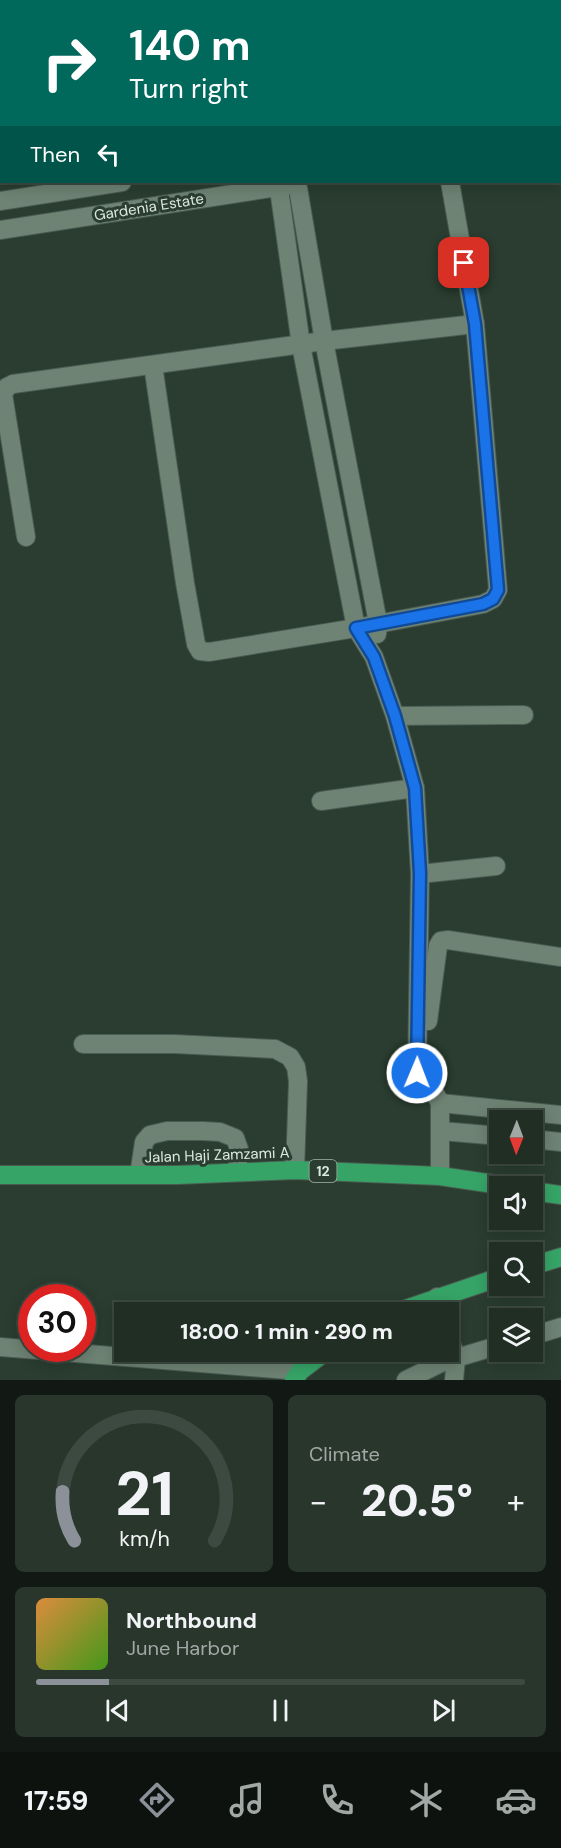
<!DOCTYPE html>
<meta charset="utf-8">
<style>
body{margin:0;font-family:"DM Sans",sans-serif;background:#28362c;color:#f1f3f6;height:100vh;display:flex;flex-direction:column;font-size:22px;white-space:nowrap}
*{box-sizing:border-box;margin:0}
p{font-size:20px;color:#a2a8a6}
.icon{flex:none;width:33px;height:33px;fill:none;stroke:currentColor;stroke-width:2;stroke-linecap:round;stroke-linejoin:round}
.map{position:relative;height:1380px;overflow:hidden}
.details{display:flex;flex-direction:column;gap:15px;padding:15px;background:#121914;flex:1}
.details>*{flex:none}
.guide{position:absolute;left:0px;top:0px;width:561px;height:183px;box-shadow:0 3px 15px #0003,0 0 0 2px #3d4a41;background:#00695c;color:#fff;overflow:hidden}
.needle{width:39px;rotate:181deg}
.tools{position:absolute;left:489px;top:1110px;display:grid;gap:12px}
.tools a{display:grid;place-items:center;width:54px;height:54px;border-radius:0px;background:#202e24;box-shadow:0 3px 15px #0003,0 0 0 2px #3d4a41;font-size:30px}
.speed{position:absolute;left:18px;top:1284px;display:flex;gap:12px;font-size:30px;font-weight:700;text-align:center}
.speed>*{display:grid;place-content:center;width:78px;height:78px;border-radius:50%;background:#202e24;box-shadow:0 3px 15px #0003,0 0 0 2px #3d4a41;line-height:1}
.speed .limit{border:9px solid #d22;background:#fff;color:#111}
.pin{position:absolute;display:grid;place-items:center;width:51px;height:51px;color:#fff;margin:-26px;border-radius:12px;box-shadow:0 3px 9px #0006}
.me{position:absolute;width:66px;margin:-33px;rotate:1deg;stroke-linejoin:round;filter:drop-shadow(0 0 4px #0008)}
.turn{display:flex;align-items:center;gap:21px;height:126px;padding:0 30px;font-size:27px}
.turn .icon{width:78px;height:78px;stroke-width:2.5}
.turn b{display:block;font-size:42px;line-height:51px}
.then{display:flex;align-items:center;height:57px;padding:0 30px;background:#0003;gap:12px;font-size:22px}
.big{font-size:45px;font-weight:800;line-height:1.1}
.details .widget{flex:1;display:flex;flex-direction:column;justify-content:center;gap:9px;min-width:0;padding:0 21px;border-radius:9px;background:#28362c}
.details .dial{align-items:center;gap:0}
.dial svg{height:156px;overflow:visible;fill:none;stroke:#3d4a41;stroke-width:7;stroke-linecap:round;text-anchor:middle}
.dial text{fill:#f1f3f6;stroke:none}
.song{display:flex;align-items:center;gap:18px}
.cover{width:72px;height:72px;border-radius:9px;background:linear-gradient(135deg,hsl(30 70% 55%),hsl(100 70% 35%))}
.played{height:6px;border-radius:3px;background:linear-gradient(90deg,#8c9099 15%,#3d4a41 15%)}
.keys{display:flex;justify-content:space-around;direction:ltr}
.heat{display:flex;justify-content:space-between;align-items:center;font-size:33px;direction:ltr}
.details .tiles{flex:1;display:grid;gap:15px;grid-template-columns:1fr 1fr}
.widget:last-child{grid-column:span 2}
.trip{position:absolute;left:114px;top:1302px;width:345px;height:60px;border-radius:0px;background:#202e24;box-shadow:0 3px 15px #0003,0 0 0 2px #3d4a41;font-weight:800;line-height:60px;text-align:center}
.tab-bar{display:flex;height:96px;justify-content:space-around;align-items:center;background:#0d120e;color:#a2a8a6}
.tab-bar .icon{width:42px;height:42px}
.tab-bar .active{color:#8c9099}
.tab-bar b{font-size:27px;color:#f1f3f6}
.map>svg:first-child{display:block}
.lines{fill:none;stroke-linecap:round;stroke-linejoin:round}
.minor-casing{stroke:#4a5b50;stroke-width:20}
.highway-casing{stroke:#4a5b50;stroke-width:20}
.minor{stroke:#6e8374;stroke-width:18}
.highway{stroke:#36a467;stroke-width:18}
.route-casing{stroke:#114b97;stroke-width:15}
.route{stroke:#1a73e8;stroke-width:10}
.labels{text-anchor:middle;stroke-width:6;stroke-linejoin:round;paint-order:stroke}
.shield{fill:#2a3d30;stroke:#a7b5aa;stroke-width:1.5}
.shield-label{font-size:14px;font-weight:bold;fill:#dce8df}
.street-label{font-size:15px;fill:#dce8df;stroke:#2a3d30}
</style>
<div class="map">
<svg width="561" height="1380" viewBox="0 0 561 1380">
<rect width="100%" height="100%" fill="#2a3d30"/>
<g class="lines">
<g class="minor-casing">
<g id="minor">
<path d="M560,17L561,14"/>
<path d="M0,57L2,56"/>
<path d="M560,122L561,123"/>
<path d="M278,182L301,345L356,628L374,657L395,716L415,788L420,874L417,1073"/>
<path d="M297,182L324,341L378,623L377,634"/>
<path d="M0,201L122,182"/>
<path d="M0,230L290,185"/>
<path d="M153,365L185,583L196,644L200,651L209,652L356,628L483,604L493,599L498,590L475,324L450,182"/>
<path d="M26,537L3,394L7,387L13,384L324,341L475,324"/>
<path d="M395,716L524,715"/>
<path d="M321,801L415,788"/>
<path d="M420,874L496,866"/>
<path d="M428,1021L438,946L441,941L448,940L561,957"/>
<path d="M83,1044H174L275,1049L290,1057L296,1067L298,1081L295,1170"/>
<path d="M425,1058L426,1076L440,1103"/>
<path d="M441,1131L500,1136"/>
<path d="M532,1139L561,1142"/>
<path d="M139,1175L144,1142L150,1135L167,1131H203L220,1132L235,1138L239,1149L237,1172"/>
<path d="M440,1176V1103L561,1115"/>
<path d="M437,1297L442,1312"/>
<path d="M448,1333L456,1358L454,1380"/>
<path d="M532,1336L561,1327"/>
<path d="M0,1347L300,1371"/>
<path d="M406,1380L443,1362L500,1345"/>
</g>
</g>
<g class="highway-casing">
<g id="highway">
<path d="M0,1175H177L295,1170L440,1176L507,1186"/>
<path d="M532,1191L561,1195"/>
<path d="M532,1266L561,1257"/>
<path d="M397,1312L500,1277"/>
<path d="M294,1380L300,1371L325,1352"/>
</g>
</g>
<use href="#minor" class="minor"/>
<use href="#highway" class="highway"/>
</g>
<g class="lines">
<g class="route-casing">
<path id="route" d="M417,1073L420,873L415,788L395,716L374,657L356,628L483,604L493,599L498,590L475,324L464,263"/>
</g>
<use href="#route" class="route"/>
</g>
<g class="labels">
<rect class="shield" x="309.5" y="1160" width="27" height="22" rx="4.5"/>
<g class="shield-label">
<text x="323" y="1176">12</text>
</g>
<g class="street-label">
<text transform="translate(149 207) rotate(-9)" y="5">Gardenia Estate</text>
<text transform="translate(217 1155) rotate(-2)" y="5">Jalan Haji Zamzami A</text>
</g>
</g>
</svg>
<div class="tools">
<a><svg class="needle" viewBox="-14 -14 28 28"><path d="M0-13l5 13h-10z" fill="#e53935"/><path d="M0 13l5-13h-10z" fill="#a2a8a6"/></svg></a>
<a><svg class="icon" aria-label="sound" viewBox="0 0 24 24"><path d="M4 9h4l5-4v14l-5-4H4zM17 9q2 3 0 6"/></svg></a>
<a><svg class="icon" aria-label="search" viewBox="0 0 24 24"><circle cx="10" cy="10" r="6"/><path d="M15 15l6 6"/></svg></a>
<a><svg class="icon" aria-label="layers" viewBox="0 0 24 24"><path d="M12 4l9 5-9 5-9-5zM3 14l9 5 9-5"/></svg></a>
</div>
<div class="speed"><div class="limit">30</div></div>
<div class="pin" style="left:464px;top:263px;background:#d93025"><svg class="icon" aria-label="arrive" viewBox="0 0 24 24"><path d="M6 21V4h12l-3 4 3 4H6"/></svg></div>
<svg class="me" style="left:417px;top:1073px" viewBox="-20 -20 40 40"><circle r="17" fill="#1a73e8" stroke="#fff" stroke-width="3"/><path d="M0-11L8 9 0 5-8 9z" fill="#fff"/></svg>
<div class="trip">18:00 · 1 min · 290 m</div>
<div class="guide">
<div class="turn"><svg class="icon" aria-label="right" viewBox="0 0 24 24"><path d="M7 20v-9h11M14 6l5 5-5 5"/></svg><div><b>140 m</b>Turn right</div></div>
<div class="then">Then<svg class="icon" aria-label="left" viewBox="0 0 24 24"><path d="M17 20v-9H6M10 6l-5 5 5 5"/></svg></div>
</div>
</div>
<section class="details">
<div class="tiles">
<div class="widget dial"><svg viewBox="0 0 100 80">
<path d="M14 69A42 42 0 1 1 86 69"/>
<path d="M14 69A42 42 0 0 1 8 44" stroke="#8c9099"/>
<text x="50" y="56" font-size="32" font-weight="700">21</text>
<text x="50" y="72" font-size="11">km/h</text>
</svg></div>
<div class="widget"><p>Climate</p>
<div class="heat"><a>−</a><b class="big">20.5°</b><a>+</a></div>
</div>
<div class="widget">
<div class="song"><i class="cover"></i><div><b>Northbound</b><p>June Harbor</p></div></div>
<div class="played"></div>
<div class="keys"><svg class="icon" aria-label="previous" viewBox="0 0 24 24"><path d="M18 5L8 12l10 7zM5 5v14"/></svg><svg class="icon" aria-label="pause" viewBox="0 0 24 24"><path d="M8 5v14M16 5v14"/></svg><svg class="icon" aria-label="next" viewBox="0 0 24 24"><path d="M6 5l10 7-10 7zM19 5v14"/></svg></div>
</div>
</div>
</section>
<nav class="tab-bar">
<b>17:59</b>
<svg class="icon active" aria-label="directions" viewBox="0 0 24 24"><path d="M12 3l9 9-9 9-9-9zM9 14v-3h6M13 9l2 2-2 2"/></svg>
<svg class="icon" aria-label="music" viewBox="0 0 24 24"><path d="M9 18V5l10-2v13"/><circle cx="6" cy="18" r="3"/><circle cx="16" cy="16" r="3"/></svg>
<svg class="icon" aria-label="phone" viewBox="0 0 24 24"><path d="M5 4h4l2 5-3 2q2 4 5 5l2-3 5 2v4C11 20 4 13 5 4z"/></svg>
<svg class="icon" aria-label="climate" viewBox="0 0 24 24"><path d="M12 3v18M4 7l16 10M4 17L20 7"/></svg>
<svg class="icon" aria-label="car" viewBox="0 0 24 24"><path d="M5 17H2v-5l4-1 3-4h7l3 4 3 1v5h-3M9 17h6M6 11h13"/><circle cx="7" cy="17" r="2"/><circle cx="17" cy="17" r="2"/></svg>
</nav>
